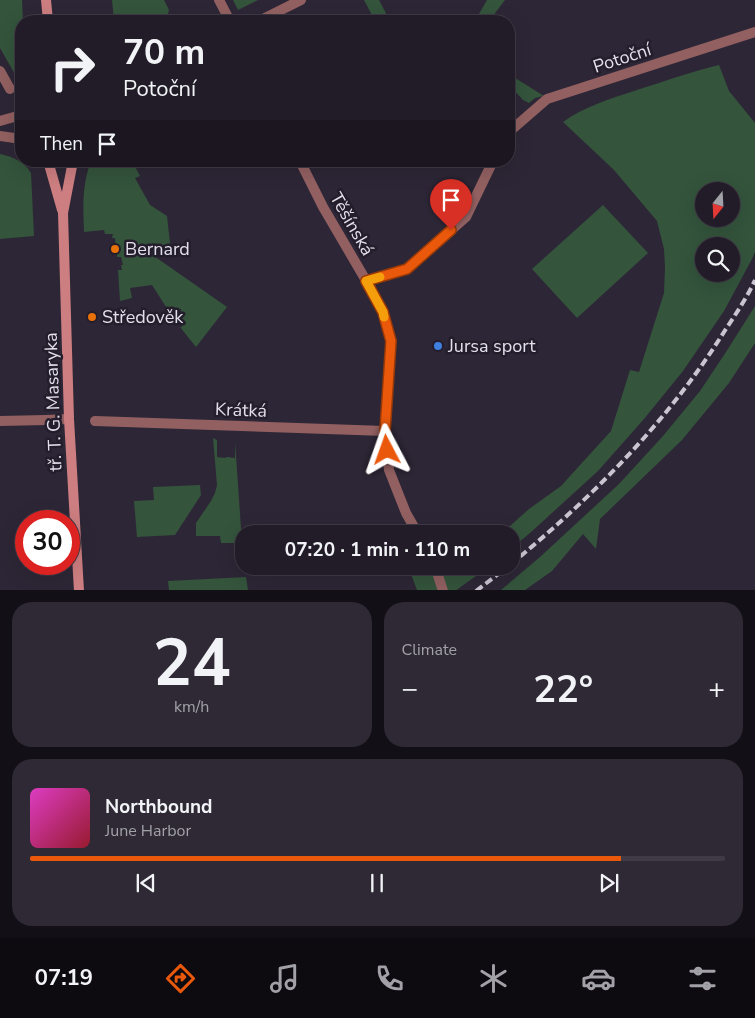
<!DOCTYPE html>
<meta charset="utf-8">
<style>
body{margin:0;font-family:"Nunito Sans",sans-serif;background:#2e2934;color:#f1f3f6;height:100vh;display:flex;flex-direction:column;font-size:19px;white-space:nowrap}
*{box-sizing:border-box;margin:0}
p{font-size:16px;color:#a2a1a8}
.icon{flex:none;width:28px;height:28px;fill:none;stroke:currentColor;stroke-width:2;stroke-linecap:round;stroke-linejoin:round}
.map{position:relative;height:590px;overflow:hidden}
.drawer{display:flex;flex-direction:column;gap:12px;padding:12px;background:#130f16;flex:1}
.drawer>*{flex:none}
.top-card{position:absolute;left:15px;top:15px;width:500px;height:152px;border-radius:20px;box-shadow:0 5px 20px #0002,0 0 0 1px #3f3a45;background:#221c28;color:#f1f3f6;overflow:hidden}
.needle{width:32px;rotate:198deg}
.fabs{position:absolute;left:695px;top:182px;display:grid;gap:10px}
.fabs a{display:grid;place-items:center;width:45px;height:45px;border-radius:50%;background:#221c28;box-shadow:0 5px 20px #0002,0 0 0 1px #3f3a45;font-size:25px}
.speed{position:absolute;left:15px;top:510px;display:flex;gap:10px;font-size:25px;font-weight:700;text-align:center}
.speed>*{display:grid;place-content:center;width:65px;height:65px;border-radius:50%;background:#221c28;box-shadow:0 5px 20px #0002,0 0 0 1px #3f3a45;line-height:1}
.speed .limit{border:8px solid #d22;background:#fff;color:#111}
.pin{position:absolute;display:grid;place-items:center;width:42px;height:42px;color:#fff;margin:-51px -21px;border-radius:50% 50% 50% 0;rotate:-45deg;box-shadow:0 0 5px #0007}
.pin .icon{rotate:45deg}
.me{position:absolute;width:55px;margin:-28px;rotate:356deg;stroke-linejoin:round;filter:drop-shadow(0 0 4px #0008)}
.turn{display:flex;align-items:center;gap:18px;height:105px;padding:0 25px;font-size:22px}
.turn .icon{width:65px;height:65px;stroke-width:2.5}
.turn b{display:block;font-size:35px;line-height:42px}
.then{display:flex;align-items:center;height:48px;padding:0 25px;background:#0003;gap:10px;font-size:19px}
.big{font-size:38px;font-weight:700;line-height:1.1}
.drawer .card{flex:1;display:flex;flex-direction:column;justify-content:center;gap:8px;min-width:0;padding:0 18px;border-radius:20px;background:#2e2934}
.drawer .dial{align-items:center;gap:0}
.dial b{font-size:65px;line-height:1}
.song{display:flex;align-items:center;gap:15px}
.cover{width:60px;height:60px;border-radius:8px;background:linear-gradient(135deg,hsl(310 70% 55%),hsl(350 70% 35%))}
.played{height:5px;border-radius:2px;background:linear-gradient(90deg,#ea580c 85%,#3f3a45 85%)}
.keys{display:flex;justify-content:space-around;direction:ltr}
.heat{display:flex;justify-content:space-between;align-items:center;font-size:28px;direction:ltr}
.drawer .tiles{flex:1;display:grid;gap:12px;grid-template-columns:1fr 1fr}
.card:last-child{grid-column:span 2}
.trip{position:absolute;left:235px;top:525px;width:285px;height:50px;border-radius:20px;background:#221c28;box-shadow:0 5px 20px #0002,0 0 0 1px #3f3a45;font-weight:700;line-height:50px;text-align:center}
.dock{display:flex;height:80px;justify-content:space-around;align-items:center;background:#0e0b10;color:#a2a1a8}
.dock .icon{width:35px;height:35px}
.dock .current{color:#ea580c}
.dock b{font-size:22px;color:#f1f3f6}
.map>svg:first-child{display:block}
.green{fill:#34543c;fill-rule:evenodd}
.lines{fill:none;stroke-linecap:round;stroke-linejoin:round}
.street{stroke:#926061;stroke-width:10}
.secondary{stroke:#cd7e80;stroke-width:10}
.rail{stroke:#c9c4d0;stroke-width:4;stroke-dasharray:8 4;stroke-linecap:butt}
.route-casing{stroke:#983908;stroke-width:12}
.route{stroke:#ea580c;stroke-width:9}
.slow{stroke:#f59e0b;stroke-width:9}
.food-dot{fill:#e8710a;stroke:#231d2c;stroke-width:2}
.shop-dot{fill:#3f7fe0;stroke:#231d2c;stroke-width:2}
.labels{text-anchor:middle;stroke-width:5;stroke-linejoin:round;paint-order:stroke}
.street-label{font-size:18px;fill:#e3dfea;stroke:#231d2c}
.poi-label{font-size:18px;fill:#e3dfea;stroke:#231d2c;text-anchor:start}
</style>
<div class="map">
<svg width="755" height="591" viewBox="0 0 755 591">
<rect width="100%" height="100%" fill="#2d2636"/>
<g class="green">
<path d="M0,0H22L23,21H21V79L16,76L0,48Z"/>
<path d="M112,0H164L169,10L168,14L154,21H114Z"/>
<path d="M233,0H258L238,10Z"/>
<path d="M364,0H379L390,21H375Z"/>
<path d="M487,0H505L489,21H475Z"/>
<path d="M719,65L729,91L755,123V252L752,259L724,311L683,371L644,419L598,471L530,533L511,549V534H501L529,509L561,486L611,431L630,370L639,372L664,293L665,267L664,249L657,221L614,170L563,122C583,107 610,99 634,91C662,82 690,72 719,65ZM704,191H731V219H704ZM704,246H731V274H704Z"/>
<path d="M509,73L512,76L544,96L535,98L529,103L523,100L509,85Z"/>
<path d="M0,154C13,157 24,161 31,173L34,236L0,239Z"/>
<path d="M91,161H132L140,176L135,178L150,205L167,216L170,243L154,256L227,307L196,347L180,327H182L181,309L168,310L152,285L130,288L132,298L120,301L118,270H122L121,265H123L121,257H117L115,238H112L113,234H105L104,230L84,232C83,208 82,184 91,161Z"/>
<path d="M603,205L648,253L577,318L532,269Z"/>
<path d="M755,306V343L729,383L682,440L600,519L596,549L583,534L552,571L525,590H501L540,557L619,484L663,436L700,391L726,352Z"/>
<path d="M213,438L217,440V457L225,458L227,457L235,458V441L242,543H221L220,536H196V523L211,501L215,493L217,485Z"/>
<path d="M200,485L201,495L175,535L137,537L134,501L154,500L153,487Z"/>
<path d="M408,566H490L455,591L417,590Z"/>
<path d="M246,577L248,590H169L168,581Z"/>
</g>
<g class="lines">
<g class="street">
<path d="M219,0L230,21"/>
<path d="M259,21L301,0"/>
<path d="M0,71L10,89"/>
<path d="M0,121L21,115"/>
<path d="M509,132L547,99L755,32"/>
<path d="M0,136L21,139"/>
<path d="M300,161L323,207L371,289L383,312L391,341L385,431L389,470L406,513L418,534"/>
<path d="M366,281L407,269L466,217L493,161"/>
<path d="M0,421L46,420L69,419"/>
<path d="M95,421L385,431"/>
<path d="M435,566L443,591"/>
</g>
<g class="secondary">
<path d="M46,0L48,21"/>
<path d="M48,161L62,210"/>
<path d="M73,161L63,213L69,419L79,591"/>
</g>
<g class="rail">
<path d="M511,564C593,497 668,421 724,332C735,315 747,298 755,280"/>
<path d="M476,591L509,566"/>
</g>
</g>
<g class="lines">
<g class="route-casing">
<path id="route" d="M387,450L385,431L391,341L383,312L366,281L407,269L451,230"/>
</g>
<use href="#route" class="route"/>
<path class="slow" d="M380,277L366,281L383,312L384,317"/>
</g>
<g class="food-dot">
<circle cx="115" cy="249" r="5"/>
<circle cx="92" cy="317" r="5"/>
</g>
<circle class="shop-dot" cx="438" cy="346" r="5"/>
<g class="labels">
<g class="street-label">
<text transform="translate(622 58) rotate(-18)" y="6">Potoční</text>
<text transform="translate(352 224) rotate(60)" y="6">Těšínská</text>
<text transform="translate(53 402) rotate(-92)" y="6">tř. T. G. Masaryka</text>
<text transform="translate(241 410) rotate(2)" y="6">Krátká</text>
</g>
<g class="poi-label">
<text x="125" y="255">Bernard</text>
<text x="102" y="323">Středověk</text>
<text x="448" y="352">Jursa sport</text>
</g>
</g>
</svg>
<div class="fabs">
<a><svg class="needle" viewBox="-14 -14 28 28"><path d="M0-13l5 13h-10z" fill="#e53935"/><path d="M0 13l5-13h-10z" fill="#a2a1a8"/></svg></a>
<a><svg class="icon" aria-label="search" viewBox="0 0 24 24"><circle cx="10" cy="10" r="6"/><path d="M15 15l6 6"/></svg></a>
</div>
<div class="speed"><div class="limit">30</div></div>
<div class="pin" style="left:451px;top:230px;background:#d93025"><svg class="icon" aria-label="arrive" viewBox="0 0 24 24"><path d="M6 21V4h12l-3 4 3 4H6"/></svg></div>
<svg class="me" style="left:387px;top:450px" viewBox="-20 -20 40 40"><path d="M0-17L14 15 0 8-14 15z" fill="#ea580c" stroke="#fff" stroke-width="4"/></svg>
<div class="trip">07:20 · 1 min · 110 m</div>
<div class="top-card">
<div class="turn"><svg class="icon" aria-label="right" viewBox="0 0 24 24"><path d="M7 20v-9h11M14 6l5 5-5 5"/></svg><div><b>70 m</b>Potoční</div></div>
<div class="then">Then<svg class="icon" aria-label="arrive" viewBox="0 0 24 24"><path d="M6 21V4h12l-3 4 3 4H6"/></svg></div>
</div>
</div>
<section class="drawer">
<div class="tiles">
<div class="card dial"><b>24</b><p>km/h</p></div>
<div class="card"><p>Climate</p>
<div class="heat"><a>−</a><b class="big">22°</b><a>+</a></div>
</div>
<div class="card">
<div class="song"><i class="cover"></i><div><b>Northbound</b><p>June Harbor</p></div></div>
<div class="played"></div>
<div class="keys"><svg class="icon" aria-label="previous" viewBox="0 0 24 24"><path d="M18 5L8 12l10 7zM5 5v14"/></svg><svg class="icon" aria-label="pause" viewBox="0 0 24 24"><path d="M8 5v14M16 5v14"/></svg><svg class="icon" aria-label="next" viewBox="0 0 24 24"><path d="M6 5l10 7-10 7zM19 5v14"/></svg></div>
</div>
</div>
</section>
<nav class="dock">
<b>07:19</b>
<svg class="icon current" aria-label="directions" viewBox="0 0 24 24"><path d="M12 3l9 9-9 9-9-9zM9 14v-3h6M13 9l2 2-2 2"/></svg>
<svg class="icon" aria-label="music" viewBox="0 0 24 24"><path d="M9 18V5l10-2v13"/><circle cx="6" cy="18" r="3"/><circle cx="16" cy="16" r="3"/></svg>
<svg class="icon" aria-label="phone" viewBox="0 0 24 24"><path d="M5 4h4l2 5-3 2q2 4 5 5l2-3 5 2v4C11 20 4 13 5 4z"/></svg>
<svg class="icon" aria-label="climate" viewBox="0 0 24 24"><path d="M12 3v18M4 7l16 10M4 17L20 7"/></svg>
<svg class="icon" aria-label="car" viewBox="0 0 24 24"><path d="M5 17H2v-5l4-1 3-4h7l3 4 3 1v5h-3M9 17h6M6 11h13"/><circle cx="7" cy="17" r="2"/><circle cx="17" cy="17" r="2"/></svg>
<svg class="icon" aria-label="filters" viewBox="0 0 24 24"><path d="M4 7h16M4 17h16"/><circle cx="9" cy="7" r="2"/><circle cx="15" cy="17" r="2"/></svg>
</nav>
